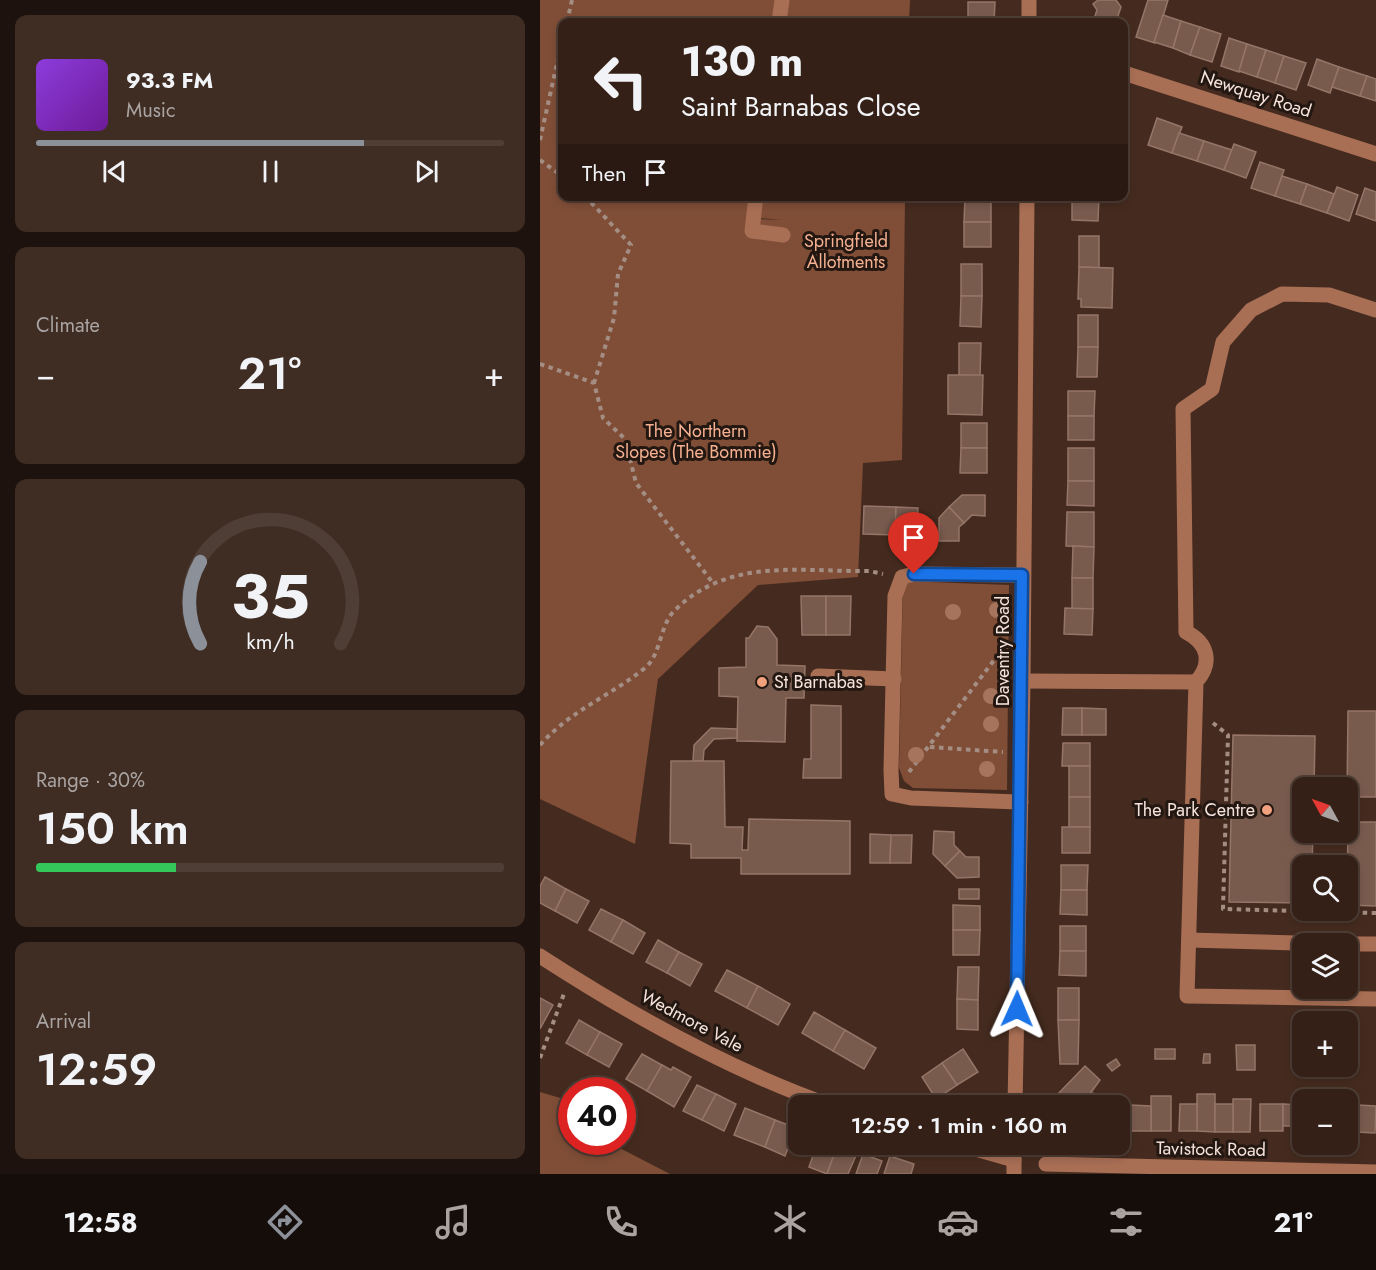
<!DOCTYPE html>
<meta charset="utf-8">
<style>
body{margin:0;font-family:Jost,sans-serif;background:#3f2d24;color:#f1f3f6;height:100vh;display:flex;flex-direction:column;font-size:22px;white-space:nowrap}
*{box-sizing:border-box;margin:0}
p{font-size:20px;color:#a9a3a1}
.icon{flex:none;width:33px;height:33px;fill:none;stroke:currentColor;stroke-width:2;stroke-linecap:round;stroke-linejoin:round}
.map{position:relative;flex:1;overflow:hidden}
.panel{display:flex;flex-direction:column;gap:15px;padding:15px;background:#1d120d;width:540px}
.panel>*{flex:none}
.banner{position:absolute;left:18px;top:18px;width:570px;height:183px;border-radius:12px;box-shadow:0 3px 9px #0003,0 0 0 2px #4e3e36;background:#342017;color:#f1f3f6;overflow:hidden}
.needle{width:39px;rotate:310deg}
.tools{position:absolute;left:752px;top:777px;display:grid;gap:12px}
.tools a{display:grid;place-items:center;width:66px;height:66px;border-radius:12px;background:#342017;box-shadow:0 3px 9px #0003,0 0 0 2px #4e3e36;font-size:30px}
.speed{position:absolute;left:18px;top:1077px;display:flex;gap:12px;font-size:30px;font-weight:700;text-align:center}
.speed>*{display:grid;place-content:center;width:78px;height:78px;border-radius:50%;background:#342017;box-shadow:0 3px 9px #0003,0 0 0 2px #4e3e36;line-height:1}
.speed .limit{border:9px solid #d22;background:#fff;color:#111}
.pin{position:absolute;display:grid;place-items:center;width:51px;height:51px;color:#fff;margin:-62px -26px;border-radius:50% 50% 50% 0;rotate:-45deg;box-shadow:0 0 6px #0007}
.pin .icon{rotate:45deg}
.me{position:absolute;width:66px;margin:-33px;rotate:1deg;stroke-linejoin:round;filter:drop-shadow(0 0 4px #0008)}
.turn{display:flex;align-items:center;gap:21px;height:126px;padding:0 24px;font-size:27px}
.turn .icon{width:78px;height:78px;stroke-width:2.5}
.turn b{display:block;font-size:42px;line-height:51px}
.then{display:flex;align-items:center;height:57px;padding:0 24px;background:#0003;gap:12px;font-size:22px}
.big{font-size:45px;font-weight:600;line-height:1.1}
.panel .widget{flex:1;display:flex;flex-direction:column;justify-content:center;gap:9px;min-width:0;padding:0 21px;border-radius:12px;background:#3f2d24}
.panel .dial{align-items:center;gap:0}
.dial svg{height:156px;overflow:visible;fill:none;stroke:#4e3e36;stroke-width:7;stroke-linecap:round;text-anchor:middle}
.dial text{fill:#f1f3f6;stroke:none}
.song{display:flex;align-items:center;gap:18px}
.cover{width:72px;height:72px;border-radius:9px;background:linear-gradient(135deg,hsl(270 70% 55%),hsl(280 70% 35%))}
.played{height:6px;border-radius:3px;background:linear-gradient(90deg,#8c9099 70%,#4e3e36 70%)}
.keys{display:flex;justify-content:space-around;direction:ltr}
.heat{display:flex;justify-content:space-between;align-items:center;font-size:33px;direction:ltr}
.charge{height:9px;border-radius:4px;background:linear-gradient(90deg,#34c759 30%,#4e3e36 0)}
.trip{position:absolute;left:248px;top:1095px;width:342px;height:60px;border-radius:12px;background:#342017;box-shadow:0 3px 9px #0003,0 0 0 2px #4e3e36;font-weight:600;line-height:60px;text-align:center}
.tabs{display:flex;height:96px;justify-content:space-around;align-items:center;background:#150d09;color:#a9a3a1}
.tabs .icon{width:42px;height:42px}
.tabs .on{color:#8c9099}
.tabs b{font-size:27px;color:#f1f3f6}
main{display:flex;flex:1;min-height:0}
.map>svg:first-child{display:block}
.green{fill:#804e37}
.building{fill:#795b4e;stroke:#947567;stroke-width:1.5}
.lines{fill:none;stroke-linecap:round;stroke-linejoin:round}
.path{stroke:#a48e84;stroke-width:4;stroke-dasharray:4.5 4.5;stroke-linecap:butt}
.minor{stroke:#a96f55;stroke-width:15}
.tree{fill:#a6745d}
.route-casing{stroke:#114b97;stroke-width:15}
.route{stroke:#1a73e8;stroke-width:10}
.poi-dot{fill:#f1a17d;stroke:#231712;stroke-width:2}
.labels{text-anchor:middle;stroke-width:6;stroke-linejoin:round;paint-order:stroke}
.street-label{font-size:18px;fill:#f6e4dc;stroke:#231712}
.park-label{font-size:18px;fill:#f5b090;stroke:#231712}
.poi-label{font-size:18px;fill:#f6e4dc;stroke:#231712;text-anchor:start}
</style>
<main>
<section class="panel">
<div class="widget">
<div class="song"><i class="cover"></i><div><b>93.3 FM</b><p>Music</p></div></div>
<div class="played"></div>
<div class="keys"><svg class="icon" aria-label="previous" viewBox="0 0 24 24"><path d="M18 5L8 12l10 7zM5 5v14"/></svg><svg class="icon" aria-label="pause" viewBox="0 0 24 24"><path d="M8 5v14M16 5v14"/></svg><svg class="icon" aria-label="next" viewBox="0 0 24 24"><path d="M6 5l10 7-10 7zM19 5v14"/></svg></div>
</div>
<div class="widget"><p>Climate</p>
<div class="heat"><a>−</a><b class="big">21°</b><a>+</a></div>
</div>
<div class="widget dial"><svg viewBox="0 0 100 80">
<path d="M14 69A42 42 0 1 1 86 69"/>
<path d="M14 69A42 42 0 0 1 14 27" stroke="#8c9099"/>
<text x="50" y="56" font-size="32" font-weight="700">35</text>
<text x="50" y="72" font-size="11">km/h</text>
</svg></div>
<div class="widget"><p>Range · 30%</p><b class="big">150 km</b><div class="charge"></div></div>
<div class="widget"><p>Arrival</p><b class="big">12:59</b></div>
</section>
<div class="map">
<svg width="836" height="1174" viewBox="0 0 836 1174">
<rect width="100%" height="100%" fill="#452b1f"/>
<g class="green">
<path d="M0,0H244L241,22H22V196L219,197L217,219L243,220L218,218L220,197H365L362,460L323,463L318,577L218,585L118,679L95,844L0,799Z"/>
<path d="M245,0H370L369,22H243Z"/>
<path d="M363,581L469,585L467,790L373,788L364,781L359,768Z"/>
<path d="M0,1092L27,1100L19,1116L31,1123L32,1142H68L130,1174H0Z"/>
</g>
<g class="building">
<path d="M558,0H576L581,7L576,22H553L557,10L553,4Z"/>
<path d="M608,0H628L615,43L596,37Z"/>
<path d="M428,2H455L454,22H428Z"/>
<path d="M623,15L641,21L633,48L614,42Z"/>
<path d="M641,21L660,27L650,55L633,48Z"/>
<path d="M660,27L681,34L672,62L650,55Z"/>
<path d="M689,38L707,44L699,72L681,66Z"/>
<path d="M707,44L726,50L717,77L699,71Z"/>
<path d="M726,50L744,56L735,83L717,77Z"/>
<path d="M744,56L766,63L756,90L735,83Z"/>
<path d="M777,59L799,67L790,93L768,85Z"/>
<path d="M799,67L827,76L820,96L792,87Z"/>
<path d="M827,76L836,79V101L820,96Z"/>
<path d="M617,118L642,127L632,153L608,145Z"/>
<path d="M639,133L664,141L657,161L632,153Z"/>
<path d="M664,141L692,150L684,170L657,161Z"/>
<path d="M694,144L716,152L706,178L684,170Z"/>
<path d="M720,162L744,170L735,196L711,188Z"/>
<path d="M742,176L767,184L760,204L735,196Z"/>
<path d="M767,184L794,194L787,213L760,204Z"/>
<path d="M797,187L818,195L809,221L787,213Z"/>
<path d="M825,188L836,192V221L816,214Z"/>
<path d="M532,196H559L558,221L532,220Z"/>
<path d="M425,197H451V222H424Z"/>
<rect x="424" y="222" width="27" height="25"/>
<path d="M539,236H559V268L539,267Z"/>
<rect x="421" y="264" width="21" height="32"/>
<path d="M539,267L573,268L572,308L541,307V299H538Z"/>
<path d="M421,296H442L441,327L420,326Z"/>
<rect x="538" y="315" width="20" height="32"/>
<path d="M419,343H441L440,376L419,375Z"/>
<path d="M538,347H558L557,377H537Z"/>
<path d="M408,375H443L442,415L408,414Z"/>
<path d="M528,391H555L554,416H528Z"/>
<rect x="528" y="416" width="26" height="24"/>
<rect x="421" y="423" width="26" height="25"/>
<path d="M421,448H447V473H420Z"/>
<rect x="528" y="448" width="26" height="33"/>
<path d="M528,481H554V506L527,505Z"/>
<path d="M422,495H445V516L432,515L424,523L409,507Z"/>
<path d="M324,506L356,507L355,535L323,534Z"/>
<path d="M356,507L378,508L377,531H373V535H355Z"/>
<path d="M409,507L424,523L419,527V541H399V518Z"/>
<path d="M527,512H554V547L526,546Z"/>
<path d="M533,546L554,547L553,578H532Z"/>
<rect x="532" y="578" width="21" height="31"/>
<path d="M261,596H286V635H262Z"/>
<path d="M286,596H311L310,635H286Z"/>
<path d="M525,608L553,609L552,635L524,634Z"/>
<path d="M217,626L228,627L237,639V665L265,666L264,698H246L245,742L197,741L198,697L179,696V668L206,667V638H209Z"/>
<path d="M271,705L301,706V778H263L264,759H271Z"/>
<path d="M523,708H542V735H522Z"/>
<path d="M542,708L566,709V735H542Z"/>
<path d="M808,711H836V797H807Z"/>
<path d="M171,728L197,729V738L174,739L164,750L163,761H153L154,745Z"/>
<path d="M693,735L775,736L774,788H762V832H773L772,866H762V903L689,902Z"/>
<path d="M523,743H550V766H522Z"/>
<path d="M131,761H184L185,827H203L202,850H208L209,819L310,821V874H201V858H151V844L130,843Z"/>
<rect x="529" y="766" width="21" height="31"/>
<rect x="529" y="797" width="21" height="30"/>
<path d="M808,822H836V906L807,905Z"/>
<rect x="522" y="827" width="28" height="26"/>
<path d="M394,831L414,832V845L420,851L405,866L393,854Z"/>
<path d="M330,834L351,835L350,863H330Z"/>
<path d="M351,835H372L371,863H350Z"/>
<path d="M420,851L426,857H439V877L417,878L405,866Z"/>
<path d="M521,865H548L547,890H521Z"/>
<path d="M5,877L26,889L15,911L0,903V886Z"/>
<path d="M26,889L49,901L37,923L15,911Z"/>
<rect x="419" y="889" width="20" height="10"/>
<path d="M521,890H547V915L520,914Z"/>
<path d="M413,905L440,906V930H413Z"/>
<path d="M61,909L83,920L71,942L49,930Z"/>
<path d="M83,920L105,933L93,954L71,942Z"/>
<rect x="520" y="926" width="26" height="25"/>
<path d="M413,930H440L439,955H413Z"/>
<path d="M118,940L139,952L127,973L106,962Z"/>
<path d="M520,951H546V976L519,975Z"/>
<path d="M139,952L162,964L150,986L127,973Z"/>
<path d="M418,967H439L438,1000L417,999Z"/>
<path d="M187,970L218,986L207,1008L175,991Z"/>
<path d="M218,986L250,1004L238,1025L207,1008Z"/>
<rect x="518" y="988" width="21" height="32"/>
<path d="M0,998L13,1005L0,1029Z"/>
<path d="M417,999L438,1000V1030L417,1029Z"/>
<path d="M274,1012L305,1030L293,1051L262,1033Z"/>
<path d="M39,1020L60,1032L47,1055L26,1043Z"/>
<path d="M518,1020H539L538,1064H520Z"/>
<path d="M305,1030L336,1048L324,1069L293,1051Z"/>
<path d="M60,1032L82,1044L69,1067L47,1055Z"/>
<path d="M696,1045H715V1070H697Z"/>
<path d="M423,1049L438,1072L417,1085L402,1063Z"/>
<rect x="615" y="1049" width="20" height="10"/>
<path d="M102,1054L122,1065L107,1091L86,1079Z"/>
<path d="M664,1054H670V1063H663Z"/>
<path d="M576,1059L580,1065L572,1071L567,1065Z"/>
<path d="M402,1063L417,1085L396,1099L382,1077Z"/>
<path d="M122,1065L131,1070L133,1067L151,1077L134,1107L107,1091Z"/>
<path d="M545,1066L560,1080L541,1106H528L517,1095Z"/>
<path d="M157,1085L176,1094L162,1120L143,1111Z"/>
<path d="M553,1093L566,1106H541Z"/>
<path d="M176,1094L196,1104L184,1131L162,1120Z"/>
<path d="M657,1094H675V1132L657,1131Z"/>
<rect x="611" y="1096" width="20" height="35"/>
<path d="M693,1099H711L710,1132H693Z"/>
<path d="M640,1104H657V1131H639Z"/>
<rect x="675" y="1104" width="18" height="28"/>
<rect x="720" y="1104" width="23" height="27"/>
<path d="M743,1104L762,1105V1126H743Z"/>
<path d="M590,1105L611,1106V1131H590Z"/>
<path d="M807,1105H812L811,1132H807Z"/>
<path d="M818,1105L836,1106L835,1133L817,1132Z"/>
<path d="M205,1108L235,1120L225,1147L194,1135Z"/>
<path d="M235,1120L256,1128L245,1156L225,1147Z"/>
<path d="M277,1144H298L287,1174L269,1167Z"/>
<path d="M298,1144H309L308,1147L318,1151L308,1174H287Z"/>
<path d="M323,1154L342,1161L337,1174H316Z"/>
<path d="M350,1156L374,1164L371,1174H344Z"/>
</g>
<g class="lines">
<g class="path">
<path d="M27,22L32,0"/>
<path d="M0,140L22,41"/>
<path d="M0,160L22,176"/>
<path d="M45,196L91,245L78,274L74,318L54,383"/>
<path d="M0,364L54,383L63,418L85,439L96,483L173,583"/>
<path d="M673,723L688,735L683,909L836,913"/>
<path d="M0,745C32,709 71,696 106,667C121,654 120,624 135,610C189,557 260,572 329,571L343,574"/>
<path d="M390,747L463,752"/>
<path d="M369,772L464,647"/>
<path d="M0,1058L25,991"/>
</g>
<g class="minor">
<path d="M239,22L242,0"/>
<path d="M489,22V0"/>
<path d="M584,73L836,154"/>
<path d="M216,196L212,231L243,235"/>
<path d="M836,310L789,295L742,294L711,310L683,342L672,389L643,409L646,632C668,643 673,663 656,682L647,996L836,999"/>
<path d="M278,676L354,679"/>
<path d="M483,681L656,682"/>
<path d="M481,802L371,798L352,794L351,770L355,596L362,577L374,574L482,575"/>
<path d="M649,940L791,944"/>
<path d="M807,944H836"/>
<path d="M0,956C91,1015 189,1070 292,1106"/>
<path d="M475,1106L483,681L487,196"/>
<path d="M418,1144L474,1160"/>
<path d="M506,1164L836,1172"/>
<path d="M474,1174V1144"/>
</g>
</g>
<g class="tree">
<circle cx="457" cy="610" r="8"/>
<circle cx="413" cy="612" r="8"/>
<circle cx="451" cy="696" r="8"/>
<circle cx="451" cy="724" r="8"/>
<circle cx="376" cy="755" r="8"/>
<circle cx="447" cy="769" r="8"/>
</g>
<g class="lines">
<g class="route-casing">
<path id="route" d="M374,574L482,575L477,1009"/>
</g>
<use href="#route" class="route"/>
</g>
<g class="poi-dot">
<circle cx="222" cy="682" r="6"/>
<circle cx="727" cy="810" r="6"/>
</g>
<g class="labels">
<g class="street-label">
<text transform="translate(716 94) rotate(18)" y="6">Newquay Road</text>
<text transform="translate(463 651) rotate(-90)" y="6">Daventry Road</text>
<text transform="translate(152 1021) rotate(28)" y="6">Wedmore Vale</text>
<text transform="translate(671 1149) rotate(1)" y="6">Tavistock Road</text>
</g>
<g class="park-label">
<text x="306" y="247">Springfield<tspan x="306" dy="21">Allotments</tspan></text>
<text x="156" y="437">The Northern<tspan x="156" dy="21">Slopes (The Bommie)</tspan></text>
</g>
<g class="poi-label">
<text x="234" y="688">St Barnabas</text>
<text x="715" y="816" text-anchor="end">The Park Centre</text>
</g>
</g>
</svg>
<div class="tools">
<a><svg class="needle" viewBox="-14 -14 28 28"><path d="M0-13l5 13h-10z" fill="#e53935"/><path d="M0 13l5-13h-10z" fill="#a9a3a1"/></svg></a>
<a><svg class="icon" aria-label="search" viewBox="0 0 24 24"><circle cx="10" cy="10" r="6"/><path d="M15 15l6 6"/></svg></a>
<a><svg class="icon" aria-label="layers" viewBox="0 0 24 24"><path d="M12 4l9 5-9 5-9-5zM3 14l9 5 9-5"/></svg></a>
<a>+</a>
<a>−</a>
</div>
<div class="speed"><div class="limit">40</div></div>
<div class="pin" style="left:374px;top:574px;background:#d93025"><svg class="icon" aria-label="arrive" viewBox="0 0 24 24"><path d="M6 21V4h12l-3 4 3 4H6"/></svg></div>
<svg class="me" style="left:477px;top:1009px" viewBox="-20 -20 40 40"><path d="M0-17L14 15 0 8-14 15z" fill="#1a73e8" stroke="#fff" stroke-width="4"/></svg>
<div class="trip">12:59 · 1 min · 160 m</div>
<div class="banner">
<div class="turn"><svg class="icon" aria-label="left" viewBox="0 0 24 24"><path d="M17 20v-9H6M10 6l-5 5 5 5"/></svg><div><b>130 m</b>Saint Barnabas Close</div></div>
<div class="then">Then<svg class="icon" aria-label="arrive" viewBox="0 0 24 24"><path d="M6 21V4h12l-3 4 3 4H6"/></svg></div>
</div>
</div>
</main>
<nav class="tabs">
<b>12:58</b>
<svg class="icon on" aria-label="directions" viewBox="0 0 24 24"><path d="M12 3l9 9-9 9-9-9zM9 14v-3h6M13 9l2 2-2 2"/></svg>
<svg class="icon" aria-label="music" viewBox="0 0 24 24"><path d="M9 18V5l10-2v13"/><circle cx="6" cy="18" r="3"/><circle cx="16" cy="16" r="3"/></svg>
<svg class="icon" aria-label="phone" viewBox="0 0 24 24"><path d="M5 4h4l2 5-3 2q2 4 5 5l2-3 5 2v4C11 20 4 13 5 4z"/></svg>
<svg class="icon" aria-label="climate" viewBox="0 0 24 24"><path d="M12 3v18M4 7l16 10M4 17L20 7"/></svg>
<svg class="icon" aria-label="car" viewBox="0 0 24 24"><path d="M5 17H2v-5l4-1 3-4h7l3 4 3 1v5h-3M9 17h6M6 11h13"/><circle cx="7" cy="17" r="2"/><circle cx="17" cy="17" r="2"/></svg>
<svg class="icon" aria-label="filters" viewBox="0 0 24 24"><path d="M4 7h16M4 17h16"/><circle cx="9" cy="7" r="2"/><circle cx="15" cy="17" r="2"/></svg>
<b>21°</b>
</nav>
